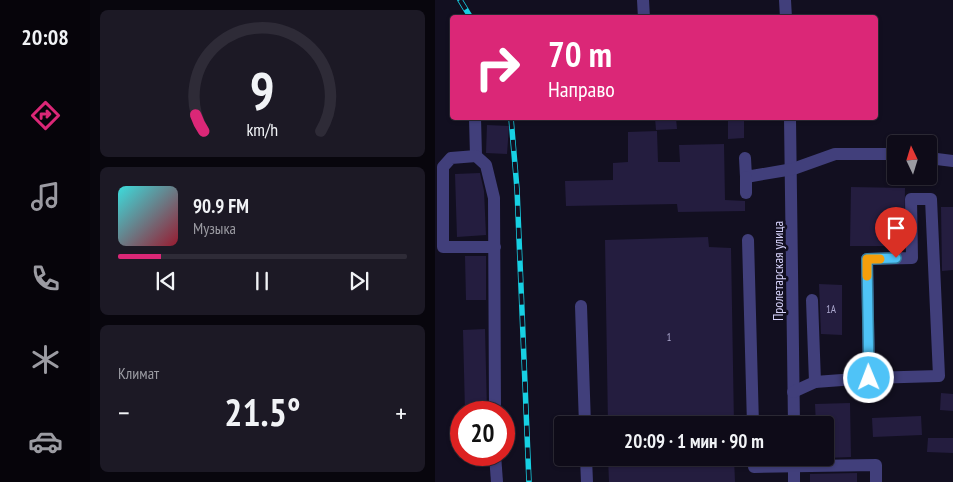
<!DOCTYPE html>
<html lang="ru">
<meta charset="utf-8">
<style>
body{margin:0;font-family:"PT Sans Narrow",sans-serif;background:#1c1925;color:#f1f3f6;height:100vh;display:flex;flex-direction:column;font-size:19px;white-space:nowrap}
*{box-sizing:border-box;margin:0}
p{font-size:16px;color:#9b9ba2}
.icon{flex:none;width:28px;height:28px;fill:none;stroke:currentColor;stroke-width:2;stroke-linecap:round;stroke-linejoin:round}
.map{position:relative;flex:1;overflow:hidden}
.sheet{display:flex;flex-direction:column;gap:10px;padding:10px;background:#08060d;width:345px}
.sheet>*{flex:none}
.guide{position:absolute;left:15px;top:15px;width:428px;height:105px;border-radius:5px;box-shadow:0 1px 4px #0004,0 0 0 1px #2e2b37;background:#db2777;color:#fff;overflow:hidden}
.needle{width:32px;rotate:356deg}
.tools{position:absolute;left:452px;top:135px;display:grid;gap:10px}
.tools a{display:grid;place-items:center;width:50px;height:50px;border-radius:5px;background:#0e0b18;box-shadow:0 1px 4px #0004,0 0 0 1px #2e2b37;font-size:25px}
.speed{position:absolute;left:15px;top:401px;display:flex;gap:10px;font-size:25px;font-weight:700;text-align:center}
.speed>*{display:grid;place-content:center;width:65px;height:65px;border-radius:50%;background:#0e0b18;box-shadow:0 1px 4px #0004,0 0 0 1px #2e2b37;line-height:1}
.speed .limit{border:8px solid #d22;background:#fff;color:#111}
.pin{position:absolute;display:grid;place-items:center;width:42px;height:42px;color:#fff;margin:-51px -21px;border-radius:50% 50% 50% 0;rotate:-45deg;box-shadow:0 0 5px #0007}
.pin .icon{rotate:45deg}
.me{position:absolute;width:55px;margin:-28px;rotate:359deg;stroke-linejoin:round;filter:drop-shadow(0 0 4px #0008)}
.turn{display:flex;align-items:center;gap:18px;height:105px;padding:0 15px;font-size:22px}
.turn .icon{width:65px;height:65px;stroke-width:2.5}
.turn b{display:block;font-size:35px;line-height:42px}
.big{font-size:38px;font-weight:600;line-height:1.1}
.sheet .tile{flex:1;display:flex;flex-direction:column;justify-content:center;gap:8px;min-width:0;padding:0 18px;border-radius:8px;background:#1c1925}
.sheet .dial{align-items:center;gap:0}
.dial svg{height:130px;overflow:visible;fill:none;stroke:#2e2b37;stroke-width:7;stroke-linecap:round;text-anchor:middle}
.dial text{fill:#f1f3f6;stroke:none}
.song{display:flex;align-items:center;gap:15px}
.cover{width:60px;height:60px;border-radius:8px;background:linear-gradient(135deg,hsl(180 70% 55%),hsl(350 70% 35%))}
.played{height:5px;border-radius:2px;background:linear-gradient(90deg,#db2777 15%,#2e2b37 15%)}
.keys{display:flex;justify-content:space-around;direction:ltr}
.heat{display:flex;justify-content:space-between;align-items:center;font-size:28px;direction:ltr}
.trip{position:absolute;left:119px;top:416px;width:280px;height:50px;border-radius:5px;background:#0e0b18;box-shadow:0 1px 4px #0004,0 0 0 1px #2e2b37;font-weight:600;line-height:50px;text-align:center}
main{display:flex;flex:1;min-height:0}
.tab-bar{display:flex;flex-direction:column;width:90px;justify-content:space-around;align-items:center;background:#06040a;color:#9b9ba2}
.tab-bar .icon{width:35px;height:35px}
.tab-bar .selected{color:#db2777}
.tab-bar b{font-size:22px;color:#f1f3f6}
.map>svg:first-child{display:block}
.building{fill:#241d3f}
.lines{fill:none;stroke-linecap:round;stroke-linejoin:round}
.minor{stroke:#413f7b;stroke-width:12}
.rail-casing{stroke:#17d0e3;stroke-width:5.5}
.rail{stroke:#120f20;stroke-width:4;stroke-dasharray:11;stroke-linecap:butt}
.route-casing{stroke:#337fa1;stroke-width:12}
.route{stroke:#4fc3f7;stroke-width:9}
.slow{stroke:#f59e0b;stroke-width:9}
.labels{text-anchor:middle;stroke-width:5;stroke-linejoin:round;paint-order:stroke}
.number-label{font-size:11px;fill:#aaa6cc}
.street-label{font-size:14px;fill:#d7d3fb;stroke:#120f20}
</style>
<main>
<nav class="tab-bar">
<b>20:08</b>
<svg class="icon selected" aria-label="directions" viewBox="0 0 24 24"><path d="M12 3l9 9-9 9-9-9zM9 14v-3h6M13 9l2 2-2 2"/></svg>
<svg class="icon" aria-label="music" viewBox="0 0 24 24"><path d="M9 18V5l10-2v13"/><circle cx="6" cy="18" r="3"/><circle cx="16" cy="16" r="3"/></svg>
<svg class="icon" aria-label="phone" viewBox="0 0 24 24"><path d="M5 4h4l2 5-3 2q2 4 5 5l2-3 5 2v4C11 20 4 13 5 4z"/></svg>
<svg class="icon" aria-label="climate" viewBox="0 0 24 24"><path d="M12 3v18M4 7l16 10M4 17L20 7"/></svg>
<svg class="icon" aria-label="car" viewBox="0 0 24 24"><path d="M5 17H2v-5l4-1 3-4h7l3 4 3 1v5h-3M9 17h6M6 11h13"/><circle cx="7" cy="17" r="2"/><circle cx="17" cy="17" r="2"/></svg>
</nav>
<section class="sheet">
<div class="tile dial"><svg viewBox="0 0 100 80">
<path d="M14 69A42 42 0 1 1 86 69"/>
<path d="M14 69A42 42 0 0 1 9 59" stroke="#db2777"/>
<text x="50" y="56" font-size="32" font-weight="700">9</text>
<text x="50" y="72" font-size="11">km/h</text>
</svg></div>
<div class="tile">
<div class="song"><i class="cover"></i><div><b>90.9 FM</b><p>Музыка</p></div></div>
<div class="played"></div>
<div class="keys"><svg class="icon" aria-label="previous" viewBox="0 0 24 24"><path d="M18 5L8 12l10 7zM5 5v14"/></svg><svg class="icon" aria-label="pause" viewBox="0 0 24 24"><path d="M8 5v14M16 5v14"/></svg><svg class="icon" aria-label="next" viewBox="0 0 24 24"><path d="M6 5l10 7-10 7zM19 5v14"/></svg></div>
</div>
<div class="tile"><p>Климат</p>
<div class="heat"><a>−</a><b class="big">21.5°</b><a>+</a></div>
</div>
</section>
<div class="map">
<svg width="518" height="482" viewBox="0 0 518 482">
<rect width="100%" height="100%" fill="#120f20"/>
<g class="building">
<path d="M220,118H241L242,129L221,130Z"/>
<path d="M293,118H309V138L293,139Z"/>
<path d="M52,125L74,126L72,154L51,153Z"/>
<path d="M222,131L223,162H245L244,145L289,144L290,200L310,201V211L243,212L242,204L131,206L130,181L178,180V163L193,162V132Z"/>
<path d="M45,173L49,191L51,235L22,237L20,174Z"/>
<path d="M416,187L470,188L469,246H415Z"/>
<path d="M506,207H518V270L507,271Z"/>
<path d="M273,237L274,247L296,248L299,425H173L170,240Z"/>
<path d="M30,256H51V300H31Z"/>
<path d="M384,284L407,285V335L386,334Z"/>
<path d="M50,329L52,412H30L28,330Z"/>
<path d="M506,393L518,394V411L505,410Z"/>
<path d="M415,403L416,457L390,458V425H381L380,404Z"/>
<path d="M486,416L487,435L438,437L437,418Z"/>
<path d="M493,438H518V453L492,452Z"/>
<path d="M173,458H299L300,482H174Z"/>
<path d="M422,473V482H375V474Z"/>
</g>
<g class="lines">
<g class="minor">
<path d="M208,0L209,18"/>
<path d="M350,0L351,18"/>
<path d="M40,118L41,156"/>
<path d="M355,118L359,425"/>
<path d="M310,158L311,177L358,169L400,154H461"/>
<path d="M494,158L518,161"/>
<path d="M311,193V177"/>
<path d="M313,240L318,425"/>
<path d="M60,247H8V167L16,158L41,156L51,165L59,198L60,412"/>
<path d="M146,306L150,425"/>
<path d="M380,382L434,378L432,259L477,258L476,199H496L504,376L434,378"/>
<path d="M358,392L380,382L377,300"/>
<path d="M60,455L62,482"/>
<path d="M151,458L152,482"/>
<path d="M319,458V467L441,465V482"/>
<path d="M359,458V482"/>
</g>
<g class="rail-casing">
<g id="rail">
<path d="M25,0L36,18"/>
<path d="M76,118L82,189L94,482"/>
</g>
</g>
<use href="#rail" class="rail"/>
</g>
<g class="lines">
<g class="route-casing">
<path id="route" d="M434,378L432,259L461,258"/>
</g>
<use href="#route" class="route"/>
<path class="slow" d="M432,276V259H445"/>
</g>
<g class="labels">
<g class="number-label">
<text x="396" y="313">1А</text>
<text x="234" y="341">1</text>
</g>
<g class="street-label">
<text transform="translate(343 271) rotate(-90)" y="5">Пролетарская улица</text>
</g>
</g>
</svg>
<div class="tools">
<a><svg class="needle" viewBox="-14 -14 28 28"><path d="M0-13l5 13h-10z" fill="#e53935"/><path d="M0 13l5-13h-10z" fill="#9b9ba2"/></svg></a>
</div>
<div class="speed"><div class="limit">20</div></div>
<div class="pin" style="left:461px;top:258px;background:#d93025"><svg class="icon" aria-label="arrive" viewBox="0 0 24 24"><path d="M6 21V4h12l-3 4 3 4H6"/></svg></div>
<svg class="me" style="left:434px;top:378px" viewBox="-20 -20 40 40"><circle r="17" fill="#4fc3f7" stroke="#fff" stroke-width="3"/><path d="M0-11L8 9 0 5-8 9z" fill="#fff"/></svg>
<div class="trip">20:09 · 1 мин · 90 m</div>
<div class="guide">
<div class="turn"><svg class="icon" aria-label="right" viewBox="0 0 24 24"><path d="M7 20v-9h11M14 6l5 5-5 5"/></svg><div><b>70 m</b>Направо</div></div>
</div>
</div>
</main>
